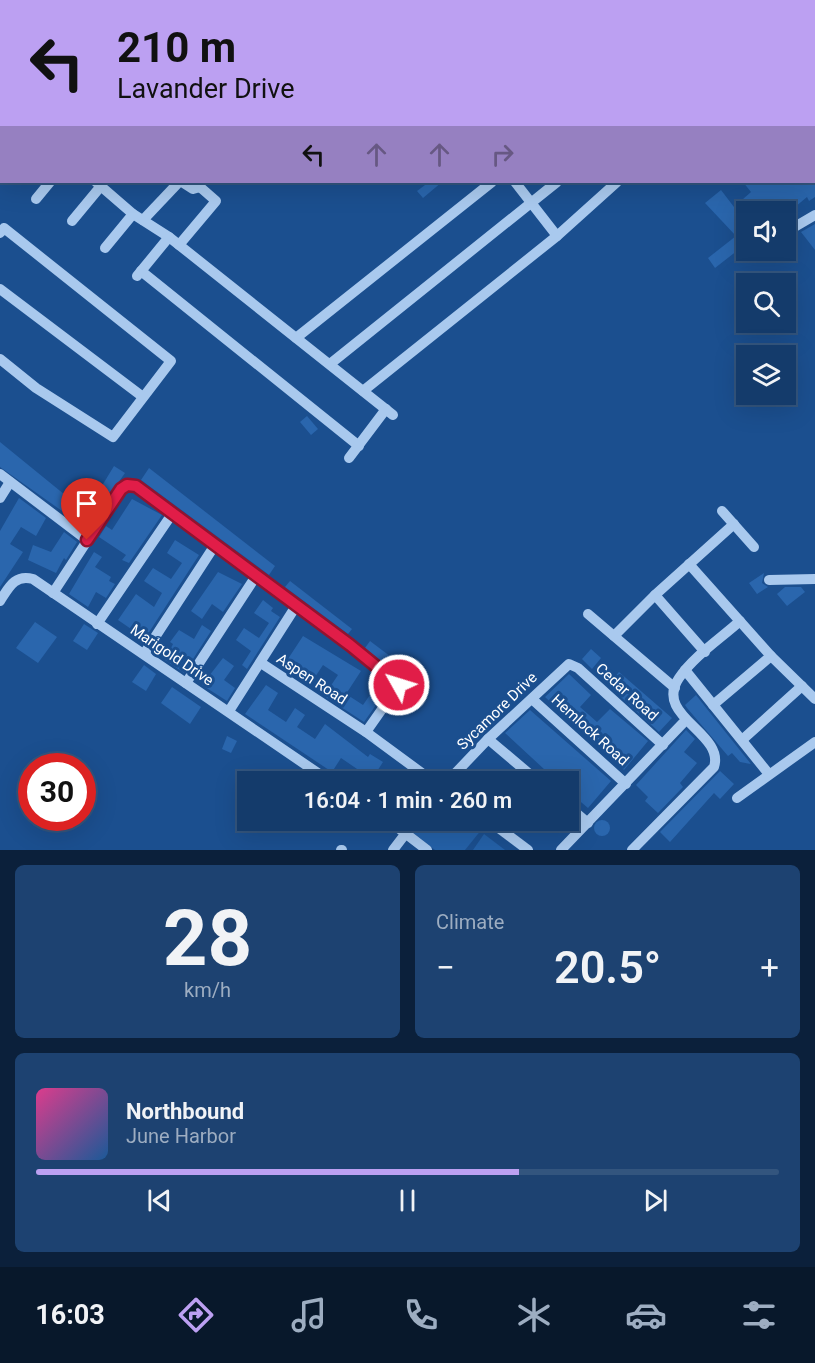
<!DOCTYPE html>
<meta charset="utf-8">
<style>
body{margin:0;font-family:Roboto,sans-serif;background:#1d4271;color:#f1f3f6;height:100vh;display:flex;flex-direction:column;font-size:22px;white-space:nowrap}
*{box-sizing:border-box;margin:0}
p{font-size:20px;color:#9dadc1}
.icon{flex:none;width:33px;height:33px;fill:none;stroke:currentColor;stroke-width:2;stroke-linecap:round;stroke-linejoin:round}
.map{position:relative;height:850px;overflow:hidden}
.sheet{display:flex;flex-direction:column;gap:15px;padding:15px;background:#0b203b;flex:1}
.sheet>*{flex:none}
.banner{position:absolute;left:0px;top:0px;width:816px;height:183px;box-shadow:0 6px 24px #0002,0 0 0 2px #33557e;background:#bca0f2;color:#111;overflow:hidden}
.buttons{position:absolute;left:736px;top:201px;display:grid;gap:12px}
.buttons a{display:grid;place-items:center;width:60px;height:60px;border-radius:0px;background:#143b6b;box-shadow:0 6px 24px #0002,0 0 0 2px #33557e;font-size:30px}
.speed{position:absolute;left:18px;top:753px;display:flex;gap:12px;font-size:30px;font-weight:700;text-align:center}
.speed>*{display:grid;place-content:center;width:78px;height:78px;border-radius:50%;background:#143b6b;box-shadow:0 6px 24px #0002,0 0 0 2px #33557e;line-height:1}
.speed .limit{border:9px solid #d22;background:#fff;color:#111}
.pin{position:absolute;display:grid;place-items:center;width:51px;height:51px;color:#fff;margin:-62px -26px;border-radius:50% 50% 50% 0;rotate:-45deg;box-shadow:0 0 6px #0007}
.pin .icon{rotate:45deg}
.me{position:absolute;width:66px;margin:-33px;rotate:309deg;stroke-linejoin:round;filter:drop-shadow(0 0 4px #0008)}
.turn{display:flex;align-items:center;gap:21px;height:126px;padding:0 18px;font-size:27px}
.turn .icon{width:78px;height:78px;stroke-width:2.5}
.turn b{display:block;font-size:42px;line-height:51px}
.lanes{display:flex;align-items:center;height:57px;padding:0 18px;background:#0003;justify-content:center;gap:30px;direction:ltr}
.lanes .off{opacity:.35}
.big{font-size:45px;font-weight:600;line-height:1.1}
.sheet .widget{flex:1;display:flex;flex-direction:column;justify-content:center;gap:9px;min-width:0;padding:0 21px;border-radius:9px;background:#1d4271}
.sheet .dial{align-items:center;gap:0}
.dial b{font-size:78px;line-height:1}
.song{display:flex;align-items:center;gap:18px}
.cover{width:72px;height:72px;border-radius:9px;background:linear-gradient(135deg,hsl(330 70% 55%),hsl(210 70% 35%))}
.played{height:6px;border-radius:3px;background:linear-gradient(90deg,#bca0f2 65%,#33557e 65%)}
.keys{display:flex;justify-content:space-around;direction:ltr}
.heat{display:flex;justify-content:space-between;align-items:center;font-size:33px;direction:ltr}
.sheet .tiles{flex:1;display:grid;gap:15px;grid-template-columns:1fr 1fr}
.widget:last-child{grid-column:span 2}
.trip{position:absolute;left:237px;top:771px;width:342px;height:60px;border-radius:0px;background:#143b6b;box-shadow:0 6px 24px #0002,0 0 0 2px #33557e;font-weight:600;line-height:60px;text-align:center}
.tab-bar{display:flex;height:96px;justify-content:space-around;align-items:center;background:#08182b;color:#9dadc1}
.tab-bar .icon{width:42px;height:42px}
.tab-bar .current{color:#bca0f2}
.tab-bar b{font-size:27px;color:#f1f3f6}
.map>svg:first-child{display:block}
.green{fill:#2461a8}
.building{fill:#2a66ad}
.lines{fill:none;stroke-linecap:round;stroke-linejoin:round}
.minor{stroke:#a9c9ee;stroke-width:10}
.route-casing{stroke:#92132f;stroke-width:15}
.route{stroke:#e11d48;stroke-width:10}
.labels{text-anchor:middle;stroke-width:6;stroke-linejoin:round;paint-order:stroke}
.street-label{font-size:15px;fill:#fff;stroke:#1b4f8f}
</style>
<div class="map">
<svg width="815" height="850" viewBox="0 0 815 850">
<rect width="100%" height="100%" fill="#1b4f8f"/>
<g class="green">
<path d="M421,820L471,821L482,829L465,850H435L412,832Z"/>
<path d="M484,834L505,850H473Z"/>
</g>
<g class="building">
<path d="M429,182H442L423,198L417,191Z"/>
<path d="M743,182H815V197L809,201L807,197L789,212H747V243L715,268L708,258L736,236L705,203L721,190L734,207L751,192Z"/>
<path d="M815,224V250L801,232Z"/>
<path d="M307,416L318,429L311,435L300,422Z"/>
<path d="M0,442L86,512L114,466L125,473L86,528L0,467Z"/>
<path d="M149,468L275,566L269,575L141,480Z"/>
<path d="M19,498L46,518L36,536L21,527L10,544L23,552L0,587V531Z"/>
<path d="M132,499L162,515L129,563L122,560L126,555L99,537L106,526L112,530Z"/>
<path d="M64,532L77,542L66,560L64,558L56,573L28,560L33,545L51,552Z"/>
<path d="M175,540L199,555L142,643L131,637L134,631L118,620L136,594L154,607L162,593L144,581L153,568L171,579L182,563L167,553Z"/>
<path d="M94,552L102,557L95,567L111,577L109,581L115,584L106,598L96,592L88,607L69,594Z"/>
<path d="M218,572L242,584L223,612L212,604L202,619L191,611Z"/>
<path d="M764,573L762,583L768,587L757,594L749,583Z"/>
<path d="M290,581L352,629L348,634L285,587Z"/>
<path d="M785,587H801L805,592L787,606L777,594Z"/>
<path d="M263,600L273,608L271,611L280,617L247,669L242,665L251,651L236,640L244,628L259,638L269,623L254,613Z"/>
<path d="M35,622L57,637L38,663L16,648Z"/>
<path d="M84,624L98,633L87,650L73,641Z"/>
<path d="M202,625L211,631L184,673L165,660L173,644L170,642L179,630L194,639Z"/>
<path d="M303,636L361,671L346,694L363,705L374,689L383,695L364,722L324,696L338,675L323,665L309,686L284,665Z"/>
<path d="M370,641L407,669L401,677L365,648Z"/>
<path d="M591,649L601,658L592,669L582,659Z"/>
<path d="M223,658L234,666L224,680L235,688L227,701L202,685Z"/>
<path d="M144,665L156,674L146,691L132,682Z"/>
<path d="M619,672L672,718L659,732L608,685Z"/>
<path d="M569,674L591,695L580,707L597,722L610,709L648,741L624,770L545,697Z"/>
<path d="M266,685L278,693L268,710L286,722L295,708L305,715L297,727L315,739L325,724L368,757L370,754L383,762L374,776L368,782H353L360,771L341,758L332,772L245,714Z"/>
<path d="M172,687L201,707L190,724L161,703Z"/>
<path d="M696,695L707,709L751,764L740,762L732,753L728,756L687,708L685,705Z"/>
<path d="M530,710L611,781L588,808L568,791V782H558L505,733Z"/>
<path d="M686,730L695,739L684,752L697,763L680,783L683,787L658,813L645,801L648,797L636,785Z"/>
<path d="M227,736L237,741L231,753L222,749Z"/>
<path d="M405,770L421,782H398Z"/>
<path d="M720,771L734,784L720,799L714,793L670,842L660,832Z"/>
<circle cx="602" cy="828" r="8"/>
</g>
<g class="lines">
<g class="minor">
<path d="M756,0V2"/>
<path d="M26,2L27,0"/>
<path d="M558,2L560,0"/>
<path d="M729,2L732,0"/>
<path d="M809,2V0"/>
<path d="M0,36L2,34"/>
<path d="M0,99L2,100"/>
<path d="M814,160H815"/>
<path d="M96,182L133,214L169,237L393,415"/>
<path d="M515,182L557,236"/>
<path d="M36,199L50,182"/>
<path d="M143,220L179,182"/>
<path d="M72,221L101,186"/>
<path d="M786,232L815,215"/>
<path d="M0,233L4,228L171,361L113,437L36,388L0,359"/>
<path d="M179,245L216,201L200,187L193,189L182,182"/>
<path d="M105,248L133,214"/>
<path d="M141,271L359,446"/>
<path d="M137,276L169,237"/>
<path d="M0,289L143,397"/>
<path d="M296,338L492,182"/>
<path d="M330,364L557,182"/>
<path d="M363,391L557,236L617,182"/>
<path d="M349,458L386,409"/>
<path d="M0,474L87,540"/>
<path d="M0,498L10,482"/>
<path d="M722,511L754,547"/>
<path d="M689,564L771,656L815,699"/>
<path d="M769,580L815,579"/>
<path d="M53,593L121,489L127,485L136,486L350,645L399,685L366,732"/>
<path d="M655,595L705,652"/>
<path d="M0,601C9,587 15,574 33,579L331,782"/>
<path d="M588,614L675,688"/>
<path d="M97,624L172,514"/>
<path d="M614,636L655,595L734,524"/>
<path d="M144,654L215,545"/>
<path d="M261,663L366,732L434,782"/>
<path d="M685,670L768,773"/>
<path d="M186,683L256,576"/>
<path d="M532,699L626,784"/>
<path d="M713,705L771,656"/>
<path d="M229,711L296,606"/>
<path d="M488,739L539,782"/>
<path d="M742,740L802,686"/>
<path d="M447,782L488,739L569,664L578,668L663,745"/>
<path d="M737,798L815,742"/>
<path d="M568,806L588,823"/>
<path d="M388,820L427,850"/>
<path d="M488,820L528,850"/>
<path d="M341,850H342"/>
<path d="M393,850L416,820"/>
<path d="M561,850L683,723"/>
<path d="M632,850L714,767C725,733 653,716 679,678C694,656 720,639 740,621"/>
</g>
</g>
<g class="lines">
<g class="route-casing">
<path id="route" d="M87,540L121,489L127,485L136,486L350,645L399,685"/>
</g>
<use href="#route" class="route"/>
</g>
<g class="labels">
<g class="street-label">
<text transform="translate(172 655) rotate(34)" y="5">Marigold Drive</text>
<text transform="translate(312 679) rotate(33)" y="5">Aspen Road</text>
<text transform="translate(627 692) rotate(42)" y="5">Cedar Road</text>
<text transform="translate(497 711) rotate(-44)" y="5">Sycamore Drive</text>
<text transform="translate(590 730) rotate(42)" y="5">Hemlock Road</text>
</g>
</g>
</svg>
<div class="buttons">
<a><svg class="icon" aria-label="sound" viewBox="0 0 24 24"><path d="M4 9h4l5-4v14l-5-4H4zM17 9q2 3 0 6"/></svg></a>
<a><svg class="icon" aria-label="search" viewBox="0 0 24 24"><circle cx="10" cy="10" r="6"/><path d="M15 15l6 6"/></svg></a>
<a><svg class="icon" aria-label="layers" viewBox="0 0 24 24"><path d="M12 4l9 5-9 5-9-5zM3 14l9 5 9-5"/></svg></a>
</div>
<div class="speed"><div class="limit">30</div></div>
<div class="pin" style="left:87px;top:540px;background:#d93025"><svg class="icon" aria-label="arrive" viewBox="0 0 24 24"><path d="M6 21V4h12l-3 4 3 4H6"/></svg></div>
<svg class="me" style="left:399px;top:685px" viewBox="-20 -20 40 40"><circle r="17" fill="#e11d48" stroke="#fff" stroke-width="3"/><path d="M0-11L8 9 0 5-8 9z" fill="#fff"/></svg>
<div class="trip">16:04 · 1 min · 260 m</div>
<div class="banner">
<div class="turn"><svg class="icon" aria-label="left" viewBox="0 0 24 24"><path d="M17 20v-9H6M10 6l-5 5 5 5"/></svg><div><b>210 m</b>Lavander Drive</div></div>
<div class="lanes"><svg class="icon" aria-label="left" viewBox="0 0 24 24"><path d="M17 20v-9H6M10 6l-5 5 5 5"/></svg><svg class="icon off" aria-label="ahead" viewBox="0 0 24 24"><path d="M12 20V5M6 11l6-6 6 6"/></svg><svg class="icon off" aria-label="ahead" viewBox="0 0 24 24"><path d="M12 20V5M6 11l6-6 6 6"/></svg><svg class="icon off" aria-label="right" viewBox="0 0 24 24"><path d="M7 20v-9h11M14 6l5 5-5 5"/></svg></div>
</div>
</div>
<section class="sheet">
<div class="tiles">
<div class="widget dial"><b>28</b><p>km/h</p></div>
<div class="widget"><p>Climate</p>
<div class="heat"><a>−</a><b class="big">20.5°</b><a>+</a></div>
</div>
<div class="widget">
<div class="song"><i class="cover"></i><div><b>Northbound</b><p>June Harbor</p></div></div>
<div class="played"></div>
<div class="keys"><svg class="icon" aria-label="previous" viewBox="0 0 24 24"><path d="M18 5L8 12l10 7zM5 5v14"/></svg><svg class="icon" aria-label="pause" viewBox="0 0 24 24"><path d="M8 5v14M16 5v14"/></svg><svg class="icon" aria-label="next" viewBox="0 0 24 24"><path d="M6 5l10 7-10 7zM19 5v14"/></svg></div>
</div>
</div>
</section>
<nav class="tab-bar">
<b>16:03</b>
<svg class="icon current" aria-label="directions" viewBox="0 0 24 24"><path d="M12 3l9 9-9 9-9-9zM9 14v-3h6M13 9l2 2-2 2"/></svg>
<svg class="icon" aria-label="music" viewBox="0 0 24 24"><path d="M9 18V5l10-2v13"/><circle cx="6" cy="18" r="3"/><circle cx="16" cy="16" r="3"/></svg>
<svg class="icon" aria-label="phone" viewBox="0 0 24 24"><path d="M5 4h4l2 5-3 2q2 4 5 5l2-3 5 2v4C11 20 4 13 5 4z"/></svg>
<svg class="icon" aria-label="climate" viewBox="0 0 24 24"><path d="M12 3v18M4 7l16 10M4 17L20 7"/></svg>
<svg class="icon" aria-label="car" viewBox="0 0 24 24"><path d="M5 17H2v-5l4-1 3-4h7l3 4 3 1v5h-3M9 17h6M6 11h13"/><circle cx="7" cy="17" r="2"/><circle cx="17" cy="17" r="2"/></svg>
<svg class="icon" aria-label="filters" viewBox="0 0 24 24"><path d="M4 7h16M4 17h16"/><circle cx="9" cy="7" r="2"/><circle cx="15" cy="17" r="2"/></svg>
</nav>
